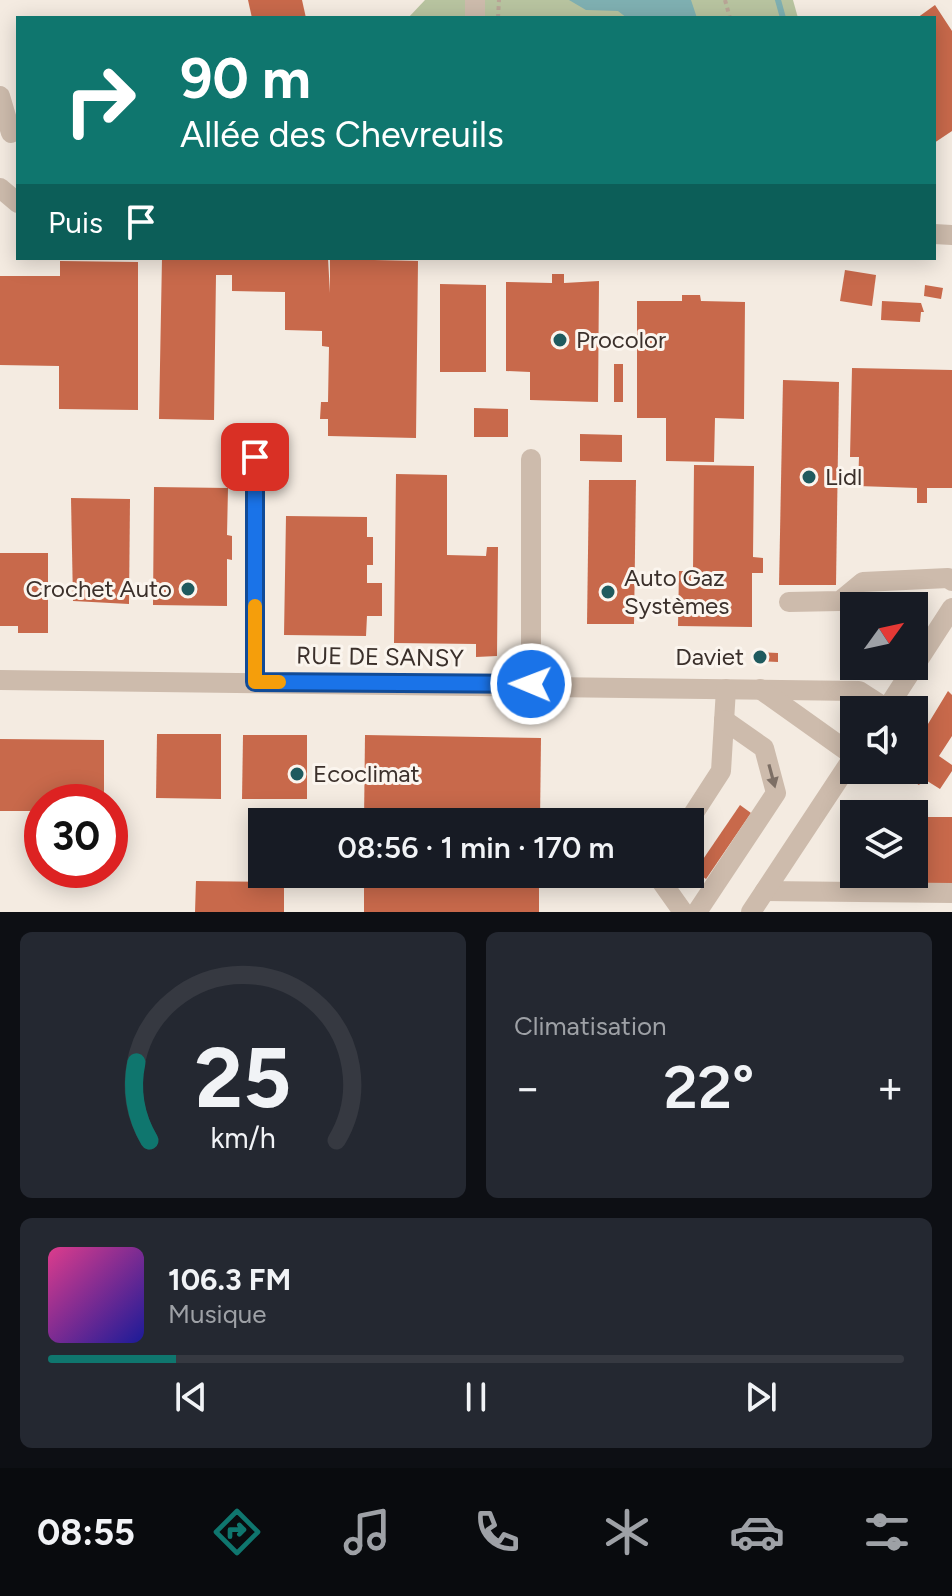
<!DOCTYPE html>
<html lang="fr">
<meta charset="utf-8">
<style>
body{margin:0;font-family:Figtree,sans-serif;background:#242831;color:#f1f3f6;height:100vh;display:flex;flex-direction:column;font-size:30px;white-space:nowrap}
*{box-sizing:border-box;margin:0}
p{font-size:26px;color:#9ea1a6}
.icon{flex:none;width:44px;height:44px;fill:none;stroke:currentColor;stroke-width:2;stroke-linecap:round;stroke-linejoin:round}
.map{position:relative;height:912px;overflow:hidden}
.sheet{display:flex;flex-direction:column;gap:20px;padding:20px;background:#0d0f14;flex:1}
.sheet>*{flex:none}
.hud{position:absolute;left:16px;top:16px;width:920px;height:244px;border-radius:0px;box-shadow:0 4px 20px #0003;background:#0f766e;color:#fff;overflow:hidden}
.needle{width:52px;rotate:57deg}
.fabs{position:absolute;left:840px;top:592px;display:grid;gap:16px}
.fabs a{display:grid;place-items:center;width:88px;height:88px;border-radius:0px;background:#171b24;box-shadow:0 4px 20px #0003;font-size:40px}
.speed{position:absolute;left:24px;top:784px;display:flex;gap:16px;font-size:40px;font-weight:700;text-align:center}
.speed>*{display:grid;place-content:center;width:104px;height:104px;border-radius:50%;background:#171b24;box-shadow:0 4px 20px #0003;line-height:1}
.speed .limit{border:12px solid #d22;background:#fff;color:#111}
.pin{position:absolute;display:grid;place-items:center;width:68px;height:68px;color:#fff;margin:-34px;border-radius:16px;box-shadow:0 4px 12px #0006}
.me{position:absolute;width:88px;margin:-44px;rotate:271deg;stroke-linejoin:round;filter:drop-shadow(0 0 6px #0008)}
.turn{display:flex;align-items:center;gap:28px;height:168px;padding:0 32px;font-size:36px}
.turn .icon{width:104px;height:104px;stroke-width:2.5}
.turn b{display:block;font-size:56px;line-height:68px}
.then{display:flex;align-items:center;height:76px;padding:0 32px;background:#0003;gap:16px;font-size:30px}
.big{font-size:60px;font-weight:600;line-height:1.1}
.sheet .tile{flex:1;display:flex;flex-direction:column;justify-content:center;gap:12px;min-width:0;padding:0 28px;border-radius:12px;background:#242831}
.sheet .dial{align-items:center;gap:0}
.dial svg{height:208px;overflow:visible;fill:none;stroke:#363941;stroke-width:7;stroke-linecap:round;text-anchor:middle}
.dial text{fill:#f1f3f6;stroke:none}
.song{display:flex;align-items:center;gap:24px}
.cover{width:96px;height:96px;border-radius:12px;background:linear-gradient(135deg,hsl(330 70% 55%),hsl(240 70% 35%))}
.played{height:8px;border-radius:4px;background:linear-gradient(90deg,#0f766e 15%,#363941 15%)}
.keys{display:flex;justify-content:space-around;direction:ltr}
.heat{display:flex;justify-content:space-between;align-items:center;font-size:44px;direction:ltr}
.sheet .tiles{flex:1;display:grid;gap:20px;grid-template-columns:1fr 1fr}
.tile:last-child{grid-column:span 2}
.trip{position:absolute;left:248px;top:808px;width:456px;height:80px;border-radius:0px;background:#171b24;box-shadow:0 4px 20px #0003;font-weight:600;line-height:80px;text-align:center}
.menu{display:flex;height:128px;justify-content:space-around;align-items:center;background:#090b0e;color:#9ea1a6}
.menu .icon{width:56px;height:56px}
.menu .selected{color:#0f766e}
.menu b{font-size:36px;color:#f1f3f6}
.map>svg:first-child{display:block}
.green{fill:#b8c4a0}
.water{fill:#7fb0b2}
.lines{fill:none;stroke-linecap:round;stroke-linejoin:round}
.stream{stroke:#7fb0b2;stroke-width:6}
.building{fill:#c8694b}
.path{stroke:#b9a596;stroke-width:4;stroke-dasharray:4 4;stroke-linecap:butt}
.minor{stroke:#cdbbac;stroke-width:20}
.oneway{fill:#7d6f65}
.route-casing{stroke:#114b97;stroke-width:20}
.route{stroke:#1a73e8;stroke-width:14}
.slow{stroke:#f59e0b;stroke-width:14}
.poi-dot{fill:#1f5a5e;stroke:#fbf5ee;stroke-width:3}
.labels{text-anchor:middle;stroke-width:6;stroke-linejoin:round;paint-order:stroke}
.poi-label{font-size:24px;fill:#3b302b;stroke:#fbf5ee;text-anchor:start}
.street-label{font-size:24px;fill:#3b302b;stroke:#fbf5ee}
</style>
<div class="map">
<svg width="952" height="912" viewBox="0 0 952 912">
<rect width="100%" height="100%" fill="#f4ebe1"/>
<path class="green" d="M425,0H793L798,18H408Z"/>
<path class="water" d="M569,0H691L697,18H627L618,11L586,10Z"/>
<g class="lines">
<path class="stream" d="M778,0L783,18"/>
</g>
<g class="building">
<path d="M248,0H302L306,18H252Z"/>
<path d="M935,5L952,31V131L934,143V18H917Z"/>
<path d="M162,258L328,259L330,293V259L418,261L416,438L328,436V419H320L321,402H328L329,347L322,346V331L285,330V292L232,291V275H216L214,420L159,419Z"/>
<path d="M60,261L138,262V410L59,409V366L0,365V276H60Z"/>
<path d="M845,270L876,275L872,306L840,301Z"/>
<path d="M552,274H564V283L599,281L598,402L530,400V372L506,371V282L552,283Z"/>
<path d="M440,284L486,285V372H440Z"/>
<path d="M925,285L943,288L941,299L924,296Z"/>
<path d="M682,295H700L701,301L745,302L744,419L715,418L714,462L666,461V418H637V301H682Z"/>
<path d="M882,301L921,303L924,312H921L920,322L881,320Z"/>
<rect x="614" y="364" width="9" height="38"/>
<path d="M852,368L952,370V488H927V503H917V488L858,486L859,457H850Z"/>
<path d="M783,380L839,382L836,585H779Z"/>
<path d="M474,408L508,409V437H474Z"/>
<path d="M580,434L622,435V462L580,461Z"/>
<path d="M694,465L754,466L753,557L763,558V573H752V627L678,626L679,571H693Z"/>
<path d="M396,474L447,475V555L486,556L487,547H498L497,656L476,657V644L394,643Z"/>
<path d="M589,480H636L634,624H587Z"/>
<path d="M154,487L228,488L227,535L232,536V560L227,559V606L153,605Z"/>
<path d="M71,498L130,499L129,604L73,601Z"/>
<path d="M286,516L367,517V537H373V565H367V583H382V616H367L366,636L284,635Z"/>
<path d="M0,553H48V633H18V626H0Z"/>
<path d="M755,652L778,653V662L755,661Z"/>
<path d="M948,691L952,695V736L939,756L952,765V771L940,789L924,779L919,785L895,770H914V747Z"/>
<path d="M157,734H221V799L156,798Z"/>
<path d="M243,735H307V799H242Z"/>
<path d="M365,735L541,738L540,822H364Z"/>
<path d="M0,739L104,740V802H42V811H0Z"/>
<path d="M740,805L751,813L706,879L695,871Z"/>
<path d="M914,817H952V885H871L870,874H914Z"/>
<rect x="364" y="874" width="175" height="38"/>
<path d="M196,881L284,882V912H195Z"/>
</g>
<g class="lines">
<g class="path">
<path d="M725,0L730,18"/>
<path d="M498,18L499,0"/>
</g>
<g class="minor">
<path d="M475,18V0"/>
<path d="M0,96L11,133"/>
<path d="M0,188L18,203"/>
<path d="M934,234L952,235"/>
<path d="M255,457V682"/>
<path d="M531,459V684"/>
<path d="M789,602L840,601L863,582L948,578L952,581"/>
<path d="M0,680L859,691L887,709"/>
<path d="M760,689L854,756"/>
<path d="M886,710L952,608"/>
<path d="M688,822L721,771L726,689"/>
<path d="M656,874L683,912"/>
<path d="M765,891L952,893"/>
<path d="M697,912L776,793L764,748L724,720"/>
<path d="M751,912L854,756"/>
</g>
</g>
<defs><path id="oneway-solid" d="M-6-.8H1V-3.2L6.5 0L1 3.2V.8H-6Z" transform="scale(2)"/></defs>
<use class="oneway" href="#oneway-solid" transform="translate(772 776) rotate(75)"/>
<g class="lines">
<g class="route-casing">
<path id="route" d="M255,457V682L531,684"/>
</g>
<use href="#route" class="route"/>
<path class="slow" d="M255,606V682H279"/>
</g>
<g class="poi-dot">
<circle cx="560" cy="340" r="8"/>
<circle cx="809" cy="477" r="8"/>
<circle cx="188" cy="589" r="8"/>
<circle cx="608" cy="592" r="8"/>
<circle cx="760" cy="657" r="8"/>
<circle cx="297" cy="774" r="8"/>
</g>
<g class="labels">
<g class="poi-label">
<text x="576" y="348">Procolor</text>
<text x="825" y="485">Lidl</text>
<text x="624" y="586">Auto Gaz<tspan x="624" dy="28">Systèmes</tspan></text>
<text x="172" y="597" text-anchor="end">Crochet Auto</text>
<text x="744" y="665" text-anchor="end">Daviet</text>
<text x="313" y="782">Ecoclimat</text>
</g>
<g class="street-label">
<text transform="translate(380 657) rotate(1)" y="8">RUE DE SANSY</text>
</g>
</g>
</svg>
<div class="fabs">
<a><svg class="needle" viewBox="-14 -14 28 28"><path d="M0-13l5 13h-10z" fill="#e53935"/><path d="M0 13l5-13h-10z" fill="#9ea1a6"/></svg></a>
<a><svg class="icon" aria-label="sound" viewBox="0 0 24 24"><path d="M4 9h4l5-4v14l-5-4H4zM17 9q2 3 0 6"/></svg></a>
<a><svg class="icon" aria-label="layers" viewBox="0 0 24 24"><path d="M12 4l9 5-9 5-9-5zM3 14l9 5 9-5"/></svg></a>
</div>
<div class="speed"><div class="limit">30</div></div>
<div class="pin" style="left:255px;top:457px;background:#d93025"><svg class="icon" aria-label="arrive" viewBox="0 0 24 24"><path d="M6 21V4h12l-3 4 3 4H6"/></svg></div>
<svg class="me" style="left:531px;top:684px" viewBox="-20 -20 40 40"><circle r="17" fill="#1a73e8" stroke="#fff" stroke-width="3"/><path d="M0-11L8 9 0 5-8 9z" fill="#fff"/></svg>
<div class="trip">08:56 · 1 min · 170 m</div>
<div class="hud">
<div class="turn"><svg class="icon" aria-label="right" viewBox="0 0 24 24"><path d="M7 20v-9h11M14 6l5 5-5 5"/></svg><div><b>90 m</b>Allée des Chevreuils</div></div>
<div class="then">Puis<svg class="icon" aria-label="arrive" viewBox="0 0 24 24"><path d="M6 21V4h12l-3 4 3 4H6"/></svg></div>
</div>
</div>
<section class="sheet">
<div class="tiles">
<div class="tile dial"><svg viewBox="0 0 100 80">
<path d="M14 69A42 42 0 1 1 86 69"/>
<path d="M14 69A42 42 0 0 1 9 39" stroke="#0f766e"/>
<text x="50" y="56" font-size="32" font-weight="700">25</text>
<text x="50" y="72" font-size="11">km/h</text>
</svg></div>
<div class="tile"><p>Climatisation</p>
<div class="heat"><a>−</a><b class="big">22°</b><a>+</a></div>
</div>
<div class="tile">
<div class="song"><i class="cover"></i><div><b>106.3 FM</b><p>Musique</p></div></div>
<div class="played"></div>
<div class="keys"><svg class="icon" aria-label="previous" viewBox="0 0 24 24"><path d="M18 5L8 12l10 7zM5 5v14"/></svg><svg class="icon" aria-label="pause" viewBox="0 0 24 24"><path d="M8 5v14M16 5v14"/></svg><svg class="icon" aria-label="next" viewBox="0 0 24 24"><path d="M6 5l10 7-10 7zM19 5v14"/></svg></div>
</div>
</div>
</section>
<nav class="menu">
<b>08:55</b>
<svg class="icon selected" aria-label="directions" viewBox="0 0 24 24"><path d="M12 3l9 9-9 9-9-9zM9 14v-3h6M13 9l2 2-2 2"/></svg>
<svg class="icon" aria-label="music" viewBox="0 0 24 24"><path d="M9 18V5l10-2v13"/><circle cx="6" cy="18" r="3"/><circle cx="16" cy="16" r="3"/></svg>
<svg class="icon" aria-label="phone" viewBox="0 0 24 24"><path d="M5 4h4l2 5-3 2q2 4 5 5l2-3 5 2v4C11 20 4 13 5 4z"/></svg>
<svg class="icon" aria-label="climate" viewBox="0 0 24 24"><path d="M12 3v18M4 7l16 10M4 17L20 7"/></svg>
<svg class="icon" aria-label="car" viewBox="0 0 24 24"><path d="M5 17H2v-5l4-1 3-4h7l3 4 3 1v5h-3M9 17h6M6 11h13"/><circle cx="7" cy="17" r="2"/><circle cx="17" cy="17" r="2"/></svg>
<svg class="icon" aria-label="filters" viewBox="0 0 24 24"><path d="M4 7h16M4 17h16"/><circle cx="9" cy="7" r="2"/><circle cx="15" cy="17" r="2"/></svg>
</nav>
